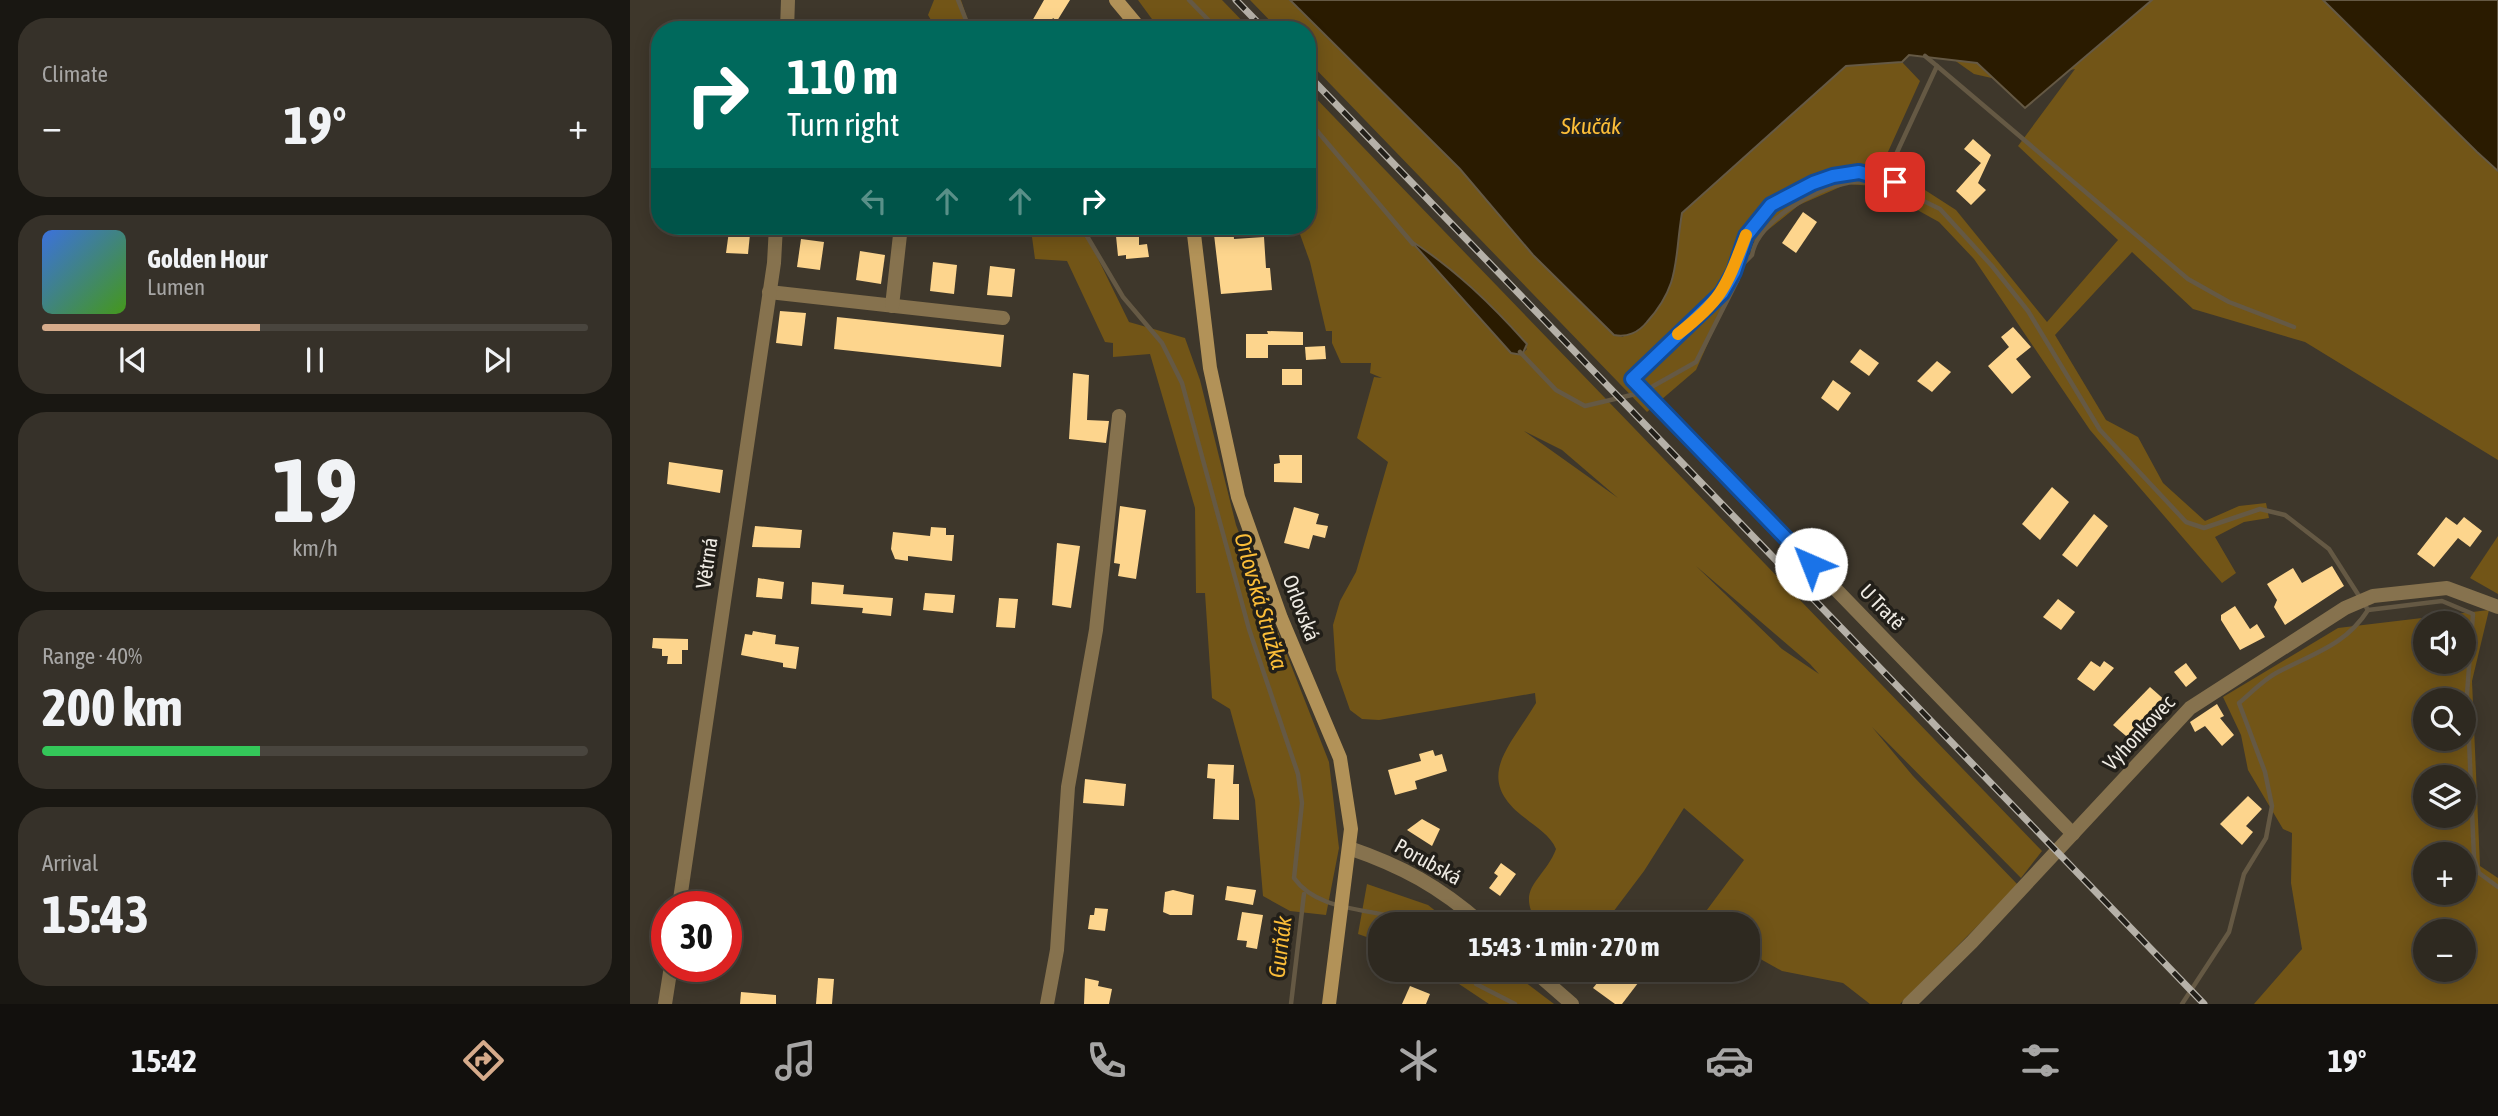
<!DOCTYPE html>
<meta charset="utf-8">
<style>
body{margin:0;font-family:"Asap Condensed",sans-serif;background:#363129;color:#f1f3f6;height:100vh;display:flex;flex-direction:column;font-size:26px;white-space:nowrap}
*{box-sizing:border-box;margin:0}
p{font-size:23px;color:#a7a6a5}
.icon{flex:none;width:38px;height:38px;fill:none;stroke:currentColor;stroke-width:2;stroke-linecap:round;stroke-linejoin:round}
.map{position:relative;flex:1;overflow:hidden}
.side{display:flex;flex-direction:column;gap:18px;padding:18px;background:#191712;width:630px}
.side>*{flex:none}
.banner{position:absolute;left:21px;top:21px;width:665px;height:214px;border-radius:28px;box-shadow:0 4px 18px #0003,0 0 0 2px #49453e;background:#00695c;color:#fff;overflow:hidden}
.controls{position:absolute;left:1783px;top:611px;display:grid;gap:14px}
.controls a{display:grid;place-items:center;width:63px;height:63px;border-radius:50%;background:#2e2920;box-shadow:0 4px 18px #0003,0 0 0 2px #49453e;font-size:35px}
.speed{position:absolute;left:21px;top:891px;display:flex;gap:14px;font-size:35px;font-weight:700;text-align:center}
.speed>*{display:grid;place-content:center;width:91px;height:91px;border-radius:50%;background:#2e2920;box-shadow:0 4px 18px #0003,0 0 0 2px #49453e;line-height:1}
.speed .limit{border:10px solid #d22;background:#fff;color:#111}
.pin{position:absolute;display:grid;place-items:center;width:60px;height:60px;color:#fff;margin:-30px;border-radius:14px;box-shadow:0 4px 10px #0006}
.me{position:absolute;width:77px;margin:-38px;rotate:316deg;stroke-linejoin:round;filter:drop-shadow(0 0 5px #0008)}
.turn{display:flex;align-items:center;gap:24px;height:147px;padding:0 21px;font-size:32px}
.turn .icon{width:91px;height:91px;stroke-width:2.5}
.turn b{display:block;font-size:49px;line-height:60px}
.lanes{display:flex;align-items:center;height:66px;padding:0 21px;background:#0003;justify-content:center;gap:35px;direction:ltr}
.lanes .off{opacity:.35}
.big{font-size:52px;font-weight:700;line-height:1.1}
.side .tile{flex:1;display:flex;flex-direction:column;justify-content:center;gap:10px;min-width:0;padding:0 24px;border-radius:28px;background:#363129}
.side .dial{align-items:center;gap:0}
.dial b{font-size:91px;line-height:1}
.song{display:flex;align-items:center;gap:21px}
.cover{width:84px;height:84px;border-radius:10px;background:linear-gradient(135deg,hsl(220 70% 55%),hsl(100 70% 35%))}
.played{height:7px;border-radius:4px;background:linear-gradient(90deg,#d6ab8b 40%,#49453e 40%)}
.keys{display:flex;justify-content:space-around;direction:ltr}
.heat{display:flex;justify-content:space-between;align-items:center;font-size:38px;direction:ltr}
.charge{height:10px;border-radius:5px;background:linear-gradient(90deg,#34c759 40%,#49453e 0)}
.trip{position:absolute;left:738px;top:912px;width:392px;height:70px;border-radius:28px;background:#2e2920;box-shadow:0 4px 18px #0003,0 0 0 2px #49453e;font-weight:700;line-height:70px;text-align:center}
.dock{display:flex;height:112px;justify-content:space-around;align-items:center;background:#12100d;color:#a7a6a5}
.dock .icon{width:49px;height:49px}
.dock .selected{color:#d6ab8b}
.dock b{font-size:32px;color:#f1f3f6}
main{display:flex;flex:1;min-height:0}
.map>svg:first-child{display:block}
.green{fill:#725517;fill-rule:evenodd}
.water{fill:#2a1b00;stroke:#655944;stroke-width:2}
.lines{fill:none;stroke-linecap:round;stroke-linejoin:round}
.stream{stroke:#655944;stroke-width:4.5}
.building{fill:#fdd58d}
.minor{stroke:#86724e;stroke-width:14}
.secondary{stroke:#b29258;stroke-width:14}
.rail-casing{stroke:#b6b1a8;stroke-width:7}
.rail{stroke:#221f19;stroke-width:4.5;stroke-dasharray:13;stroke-linecap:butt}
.route-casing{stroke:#114b97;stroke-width:18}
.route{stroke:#1a73e8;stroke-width:12}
.slow{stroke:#f59e0b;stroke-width:12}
.labels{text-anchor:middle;stroke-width:7;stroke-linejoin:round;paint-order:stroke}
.street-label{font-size:21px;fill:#eeeae3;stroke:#221f19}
.water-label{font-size:23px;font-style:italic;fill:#fbbd38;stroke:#221f19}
</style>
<main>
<section class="side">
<div class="tile"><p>Climate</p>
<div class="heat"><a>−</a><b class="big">19°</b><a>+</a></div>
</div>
<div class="tile">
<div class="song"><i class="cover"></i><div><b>Golden Hour</b><p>Lumen</p></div></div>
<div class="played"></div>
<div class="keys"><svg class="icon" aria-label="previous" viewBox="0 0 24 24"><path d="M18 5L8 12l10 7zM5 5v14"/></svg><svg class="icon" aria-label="pause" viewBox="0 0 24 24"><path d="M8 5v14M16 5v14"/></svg><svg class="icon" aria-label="next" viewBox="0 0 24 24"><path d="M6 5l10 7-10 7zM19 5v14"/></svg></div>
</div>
<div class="tile dial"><b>19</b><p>km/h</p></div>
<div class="tile"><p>Range · 40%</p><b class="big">200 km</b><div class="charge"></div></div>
<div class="tile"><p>Arrival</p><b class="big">15:43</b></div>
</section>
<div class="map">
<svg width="1868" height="1004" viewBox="0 0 1868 1004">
<rect width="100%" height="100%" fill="#3e372b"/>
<g class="green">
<path d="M304,0H331L339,24L348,30H307L298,15Z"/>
<path d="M508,0H592L621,30H530Z"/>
<path d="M620,0H660L830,169L903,255L984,335L993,337L1049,232L1052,213L1216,66L1272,62L1290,81L1253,163L1326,210L1417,322L1488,240L1388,146L1445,69L1379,82L1344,74L1239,0H1868V460L1675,342L1563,309L1502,252L1425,335L1476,420L1508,437L1533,483L1575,521L1609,506L1636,503L1639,518L1614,522L1585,537L1606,573L1592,583L1460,430L1344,259L1309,222L1244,186L1217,184L1169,205L1123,242L1066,370L1017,412L677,60V30H649Z"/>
<path d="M677,89L1412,851L1391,878L1242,727L1283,776L1388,885L1270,1004H1240L1213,983L1152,971L1118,952V924H1079L1071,918L1114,860L1054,808L1014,871L974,924H908C884,887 914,881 926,849C921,836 906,827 895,818C842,778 880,747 906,703L905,693L749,720L732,719L720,710L706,670L703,625L710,601L726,572L758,462L727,438L744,377L752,378L740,373L741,363H711L702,343V331H696L680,262L667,226H677ZM782,243L897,349L892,354L881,353ZM894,431L932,450L988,498ZM1066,566L1180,664L1189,674L1152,649Z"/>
<path d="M373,226H452L499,322L555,338L570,380L606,525L699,762L709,848L696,915L660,911L633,896L625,800L600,709L582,698L575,593H566L565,508L520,354L483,357V343L475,342L437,261L405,259L402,237Z"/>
<path d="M1868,536V594L1840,578Z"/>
<path d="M1859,610L1842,681L1850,866L1868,878V1004H1624L1672,949L1661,883L1662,833L1653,829L1618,770L1611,735L1593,697L1708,628ZM1796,623H1834V662H1796ZM1796,700H1834V738H1796ZM1796,777H1834V816H1796ZM1796,854H1834V892H1796ZM1796,931H1834V970H1796Z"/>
<path d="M737,884L798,905L822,924H751V942L728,934Z"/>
<path d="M808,970H879L924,1004H859Z"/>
</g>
<g class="water">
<path d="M660,0H1522L1395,108L1347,63L1279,55L1272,62L1216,66L1052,213C1044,260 1051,284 1017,322C1009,332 997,338 984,335L903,255L830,169Z"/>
<path d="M1693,0H1868V171L1847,152Z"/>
<path d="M780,240C825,269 861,304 897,344L892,355L881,353Z"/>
</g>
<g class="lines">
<g class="stream">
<path d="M328,0L340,30"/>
<path d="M559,0L588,30"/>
<path d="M1307,66L1558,279L1599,302L1664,327"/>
<path d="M677,119L783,244"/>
<path d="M1256,176L1307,66L1295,56"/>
<path d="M1269,189L1310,209L1362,266L1398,311L1470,430L1556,522L1574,528L1630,509L1655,515L1699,549L1738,610C1716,645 1682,654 1648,672C1634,679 1621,693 1609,703L1635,772L1642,806L1636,838L1614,874L1599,932L1552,1004"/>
<path d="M451,226L493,297L532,343L552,383L619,629L668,774L672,803L664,878C690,915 749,907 788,924"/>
<path d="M1113,264L1122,255C1127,222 1184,189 1217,183C1225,181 1235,183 1244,182"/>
<path d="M890,352L926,390L955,406L1010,393"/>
<path d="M1018,389L1066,362L1108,279"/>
<path d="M1738,610L1812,601L1843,614L1837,694L1844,858L1849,873L1868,887"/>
<path d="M841,970L846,984L885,1004"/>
<path d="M661,1004L674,894"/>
</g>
</g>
<g class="building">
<path d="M414,0H440L427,21L423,18L416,30H397Z"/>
<path d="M1343,139L1361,155L1348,183L1356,190L1341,205L1326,191L1351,163L1334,149Z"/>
<path d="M1173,212L1187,222L1166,253L1152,243Z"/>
<path d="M583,226H603L604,239L634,237L636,268H640L642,290L591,294Z"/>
<path d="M509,228V245L517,244L519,257L496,259V255L488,256L486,236L495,235L494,229Z"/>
<path d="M99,231L120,234L118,254L96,253Z"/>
<path d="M171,239L194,242L190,270L167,267Z"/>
<path d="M230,251L255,255L251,284L226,280Z"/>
<path d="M303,262L327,265L324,294L300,291Z"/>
<path d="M360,266L385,269L382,297L357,295Z"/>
<path d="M150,311L176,313L172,346L146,343Z"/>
<path d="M207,317L374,335L371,367L204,349Z"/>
<path d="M1383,327L1401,347L1386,359L1401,377L1382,394L1358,366L1379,347L1371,337Z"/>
<path d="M637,331L673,332V345H638V358H616V334H638Z"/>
<path d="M695,346L696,359L676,360L675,347Z"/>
<path d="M1230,349L1249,363L1239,376L1220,362Z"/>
<path d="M1307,361L1321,372L1302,392L1287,381Z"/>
<rect x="652" y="369" width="20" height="16"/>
<path d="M443,373L459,375L457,420L479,421L476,443L439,439Z"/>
<path d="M1203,380L1221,393L1208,411L1191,398Z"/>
<path d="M649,455H672V483L644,482V464L650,463Z"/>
<path d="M39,462L93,470L90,493L37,484Z"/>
<path d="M1422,487L1439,502L1410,540L1392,524Z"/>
<path d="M490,506L516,510L506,579L488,576L490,564L484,563Z"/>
<path d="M664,507L689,514L686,524L698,526L695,538L683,535L679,549L654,543Z"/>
<path d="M1464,514L1478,526L1447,567L1432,555Z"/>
<path d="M1816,517L1827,525L1834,517L1852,531L1840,547L1828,538L1804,567L1787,554Z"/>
<path d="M125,526L172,530L170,548L122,547Z"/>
<path d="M301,527L316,528V535H324L322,561L278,556V561L265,559L261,549L263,532L300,536Z"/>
<path d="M427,543L450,546L441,608L422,605Z"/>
<path d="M1702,566L1714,586L1655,625L1644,607L1647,600L1637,584L1663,568L1672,583Z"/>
<path d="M128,578L154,582L152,599L126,597Z"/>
<path d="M182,582L214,585L213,594L263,598L261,616L232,613L233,608L181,604Z"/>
<path d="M295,593L325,595L323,613L293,610Z"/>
<path d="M369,598L388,599L385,628L366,627Z"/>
<path d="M1428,599L1445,612L1431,630L1413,617Z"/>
<path d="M1605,606L1620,629L1627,624L1635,637L1610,650L1591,620V615Z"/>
<path d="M123,631L146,635L145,644L169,647L166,669L153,667V663L111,655L115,634L122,635Z"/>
<path d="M23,638L58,639V650H52V664H37L38,656H32V649L22,648Z"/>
<path d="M1461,661L1470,667L1474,661L1484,668L1464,691L1447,679Z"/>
<path d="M1556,663L1567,678L1556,687L1544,672Z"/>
<path d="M1520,687L1537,702L1502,741L1483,725Z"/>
<path d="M1587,704L1594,716L1590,718L1604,735L1592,746L1575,726L1565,732L1560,722Z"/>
<path d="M803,750L805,756L812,754L817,771L785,781L787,789L765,795L758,770L791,761L789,754Z"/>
<path d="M578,764L604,765L603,784H609V820L583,819L585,779L577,778Z"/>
<path d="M455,779L496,784L494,806L453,803Z"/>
<path d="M1618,796L1632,809L1616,826L1623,832L1612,845L1590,824Z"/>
<path d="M792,819L810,829L802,846L777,830Z"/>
<path d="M871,863L886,874L870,896L859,888L868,876L864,873Z"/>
<path d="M597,886L626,890L623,905L595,900Z"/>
<path d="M543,890L564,895L562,915H540L533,912L535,892Z"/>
<path d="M465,908L478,909L475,931L458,929L460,915H464Z"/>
<path d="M612,912L633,915L627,949L616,947L617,941L607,940Z"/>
<path d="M978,970H1018L992,1004H985L963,988Z"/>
<path d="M188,978L204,979L202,1004H186Z"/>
<path d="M455,978L469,981L468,986L482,989L479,1004H454Z"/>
<path d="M780,986L800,994L796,1004H772Z"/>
<path d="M111,992L146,995V1004H110Z"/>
</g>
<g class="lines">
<g class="minor">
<path d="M157,30L158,0"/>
<path d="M1277,185L1229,172L1203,176L1183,183L1141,205L1116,236L1104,272L1092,293L1002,379L1443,834"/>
<path d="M139,292L373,318"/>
<path d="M262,306L271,226"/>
<path d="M719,848C772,866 810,887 852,924"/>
<path d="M49,906L144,263L146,226"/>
<path d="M903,970L942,1004"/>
<path d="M35,1004L41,966"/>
<path d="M417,1004L427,950L438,787L466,630L489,416"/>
<path d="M1279,1004L1342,942L1560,708L1715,608L1743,596L1817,588L1868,607"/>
</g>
<g class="secondary">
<path d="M486,0L511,30"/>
<path d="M563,226L580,368L608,497L651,618L710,758L721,829L699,1004"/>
</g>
<g class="rail-casing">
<g id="rail">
<path d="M606,0L635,30"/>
<path d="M677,74L1574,1004"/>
</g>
</g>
<use href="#rail" class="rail"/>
</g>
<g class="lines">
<g class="route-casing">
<path id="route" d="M1181,564L1002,379L1092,293L1104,272L1116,236L1141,205L1183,183L1203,176L1229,172L1265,182"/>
</g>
<use href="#route" class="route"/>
<path class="slow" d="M1048,334C1093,299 1096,287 1116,235"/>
</g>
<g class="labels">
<g class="street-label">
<text transform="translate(77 563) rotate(-82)" y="7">Větrná</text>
<text transform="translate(1252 607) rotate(46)" y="7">U Tratě</text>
<text transform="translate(671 608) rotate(69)" y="7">Orlovská</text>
<text transform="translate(1509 733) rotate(-47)" y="7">Vyhonkovec</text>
<text transform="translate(798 862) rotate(29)" y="7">Porubská</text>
</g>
<g class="water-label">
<text x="961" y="134">Skučák</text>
<text transform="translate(631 601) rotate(74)" y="8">Orlovská Stružka</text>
<text transform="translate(650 947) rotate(-83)" y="8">Gurňák</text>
</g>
</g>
</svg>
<div class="controls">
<a><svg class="icon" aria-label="sound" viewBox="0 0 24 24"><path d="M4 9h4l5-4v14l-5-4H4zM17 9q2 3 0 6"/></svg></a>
<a><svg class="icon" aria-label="search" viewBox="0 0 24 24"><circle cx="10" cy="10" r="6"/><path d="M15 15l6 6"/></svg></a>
<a><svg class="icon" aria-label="layers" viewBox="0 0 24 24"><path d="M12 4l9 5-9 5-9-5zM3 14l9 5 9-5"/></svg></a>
<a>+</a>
<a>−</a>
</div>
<div class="speed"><div class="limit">30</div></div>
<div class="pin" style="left:1265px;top:182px;background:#d93025"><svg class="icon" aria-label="arrive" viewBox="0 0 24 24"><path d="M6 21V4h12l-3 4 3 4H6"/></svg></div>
<svg class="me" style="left:1181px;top:564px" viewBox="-20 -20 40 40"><circle r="19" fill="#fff"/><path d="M0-13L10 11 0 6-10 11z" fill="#1a73e8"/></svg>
<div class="trip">15:43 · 1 min · 270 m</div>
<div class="banner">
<div class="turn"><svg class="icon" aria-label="right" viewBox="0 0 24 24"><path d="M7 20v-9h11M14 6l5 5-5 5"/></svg><div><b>110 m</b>Turn right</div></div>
<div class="lanes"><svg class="icon off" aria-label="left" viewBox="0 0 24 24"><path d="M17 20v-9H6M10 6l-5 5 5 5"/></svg><svg class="icon off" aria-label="ahead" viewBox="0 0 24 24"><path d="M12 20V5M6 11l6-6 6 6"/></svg><svg class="icon off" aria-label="ahead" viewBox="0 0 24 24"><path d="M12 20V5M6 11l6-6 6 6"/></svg><svg class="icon" aria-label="right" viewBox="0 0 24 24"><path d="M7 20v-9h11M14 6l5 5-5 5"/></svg></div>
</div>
</div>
</main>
<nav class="dock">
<b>15:42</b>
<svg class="icon selected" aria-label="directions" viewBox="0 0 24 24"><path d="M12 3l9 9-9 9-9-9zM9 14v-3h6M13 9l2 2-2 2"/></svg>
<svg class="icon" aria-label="music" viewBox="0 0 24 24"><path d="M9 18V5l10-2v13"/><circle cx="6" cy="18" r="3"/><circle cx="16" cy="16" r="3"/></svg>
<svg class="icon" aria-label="phone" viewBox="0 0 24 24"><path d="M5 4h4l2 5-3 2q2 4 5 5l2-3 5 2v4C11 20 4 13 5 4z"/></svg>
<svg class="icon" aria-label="climate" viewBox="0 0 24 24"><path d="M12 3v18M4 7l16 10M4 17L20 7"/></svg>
<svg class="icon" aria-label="car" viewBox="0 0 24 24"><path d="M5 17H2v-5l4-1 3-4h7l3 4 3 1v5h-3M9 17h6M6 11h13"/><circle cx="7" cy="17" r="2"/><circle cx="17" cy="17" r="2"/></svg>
<svg class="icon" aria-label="filters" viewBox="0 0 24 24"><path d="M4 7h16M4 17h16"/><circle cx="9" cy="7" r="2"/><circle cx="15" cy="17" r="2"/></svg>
<b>19°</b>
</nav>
